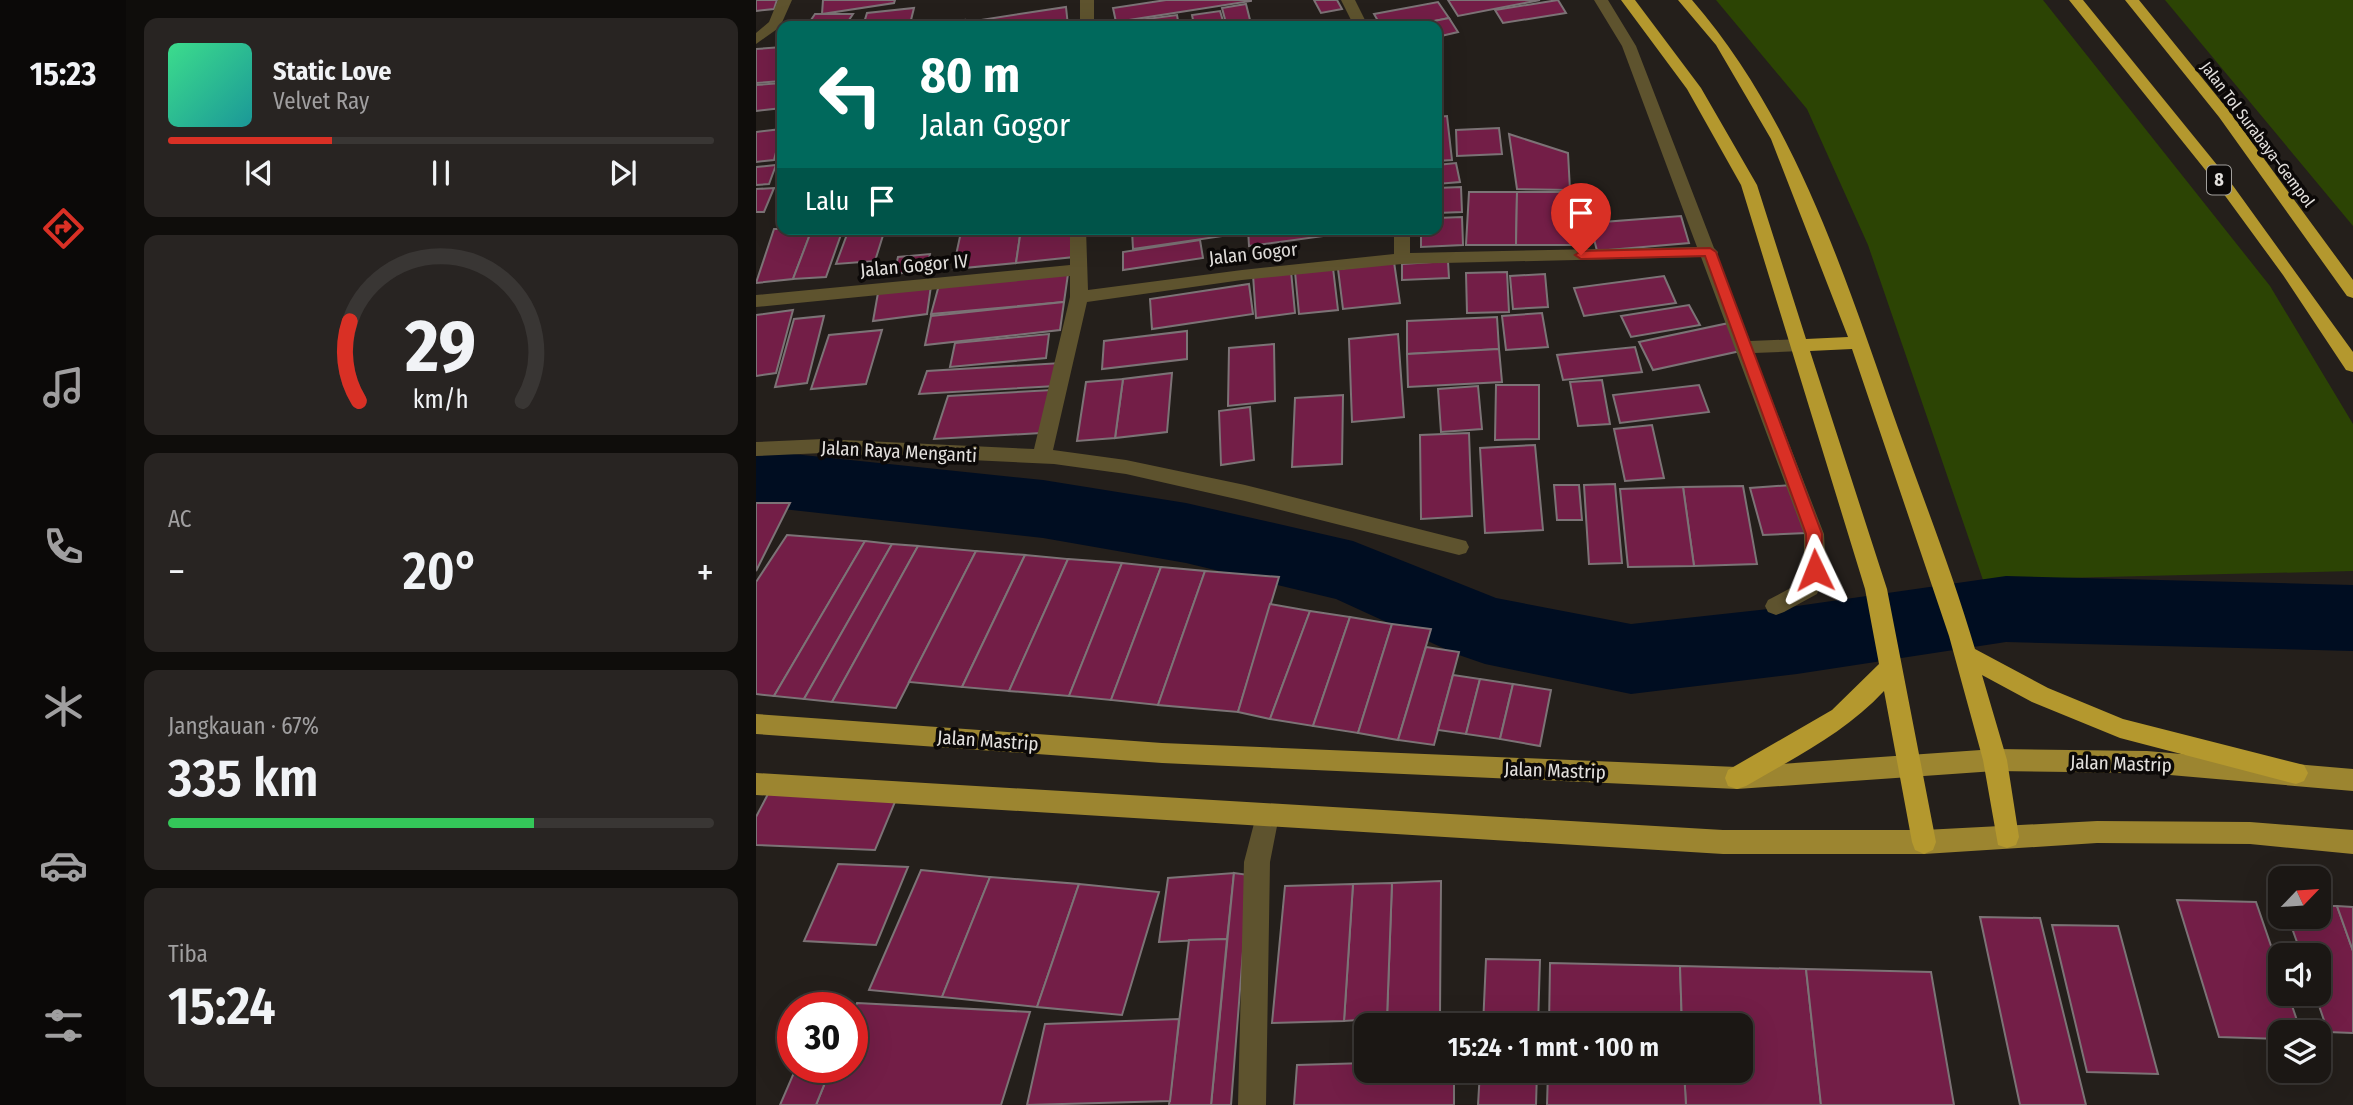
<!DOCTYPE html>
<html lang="id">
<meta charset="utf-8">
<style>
body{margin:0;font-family:"Fira Sans Condensed",sans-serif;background:#282422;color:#f1f3f6;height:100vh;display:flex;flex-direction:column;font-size:26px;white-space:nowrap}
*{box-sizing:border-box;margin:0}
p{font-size:23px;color:#a09fa0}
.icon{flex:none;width:38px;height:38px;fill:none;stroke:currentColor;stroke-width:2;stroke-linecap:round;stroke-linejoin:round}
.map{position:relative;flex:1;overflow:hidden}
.sheet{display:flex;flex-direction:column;gap:18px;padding:18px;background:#0f0d0b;width:630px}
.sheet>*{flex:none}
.top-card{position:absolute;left:21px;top:21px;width:665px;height:214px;border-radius:14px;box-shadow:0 7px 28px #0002,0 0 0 2px #393634;background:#00695c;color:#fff;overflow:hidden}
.needle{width:46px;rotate:65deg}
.fabs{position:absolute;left:1512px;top:866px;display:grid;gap:14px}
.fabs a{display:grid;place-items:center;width:63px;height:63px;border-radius:14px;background:#1b1714;box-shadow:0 7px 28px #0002,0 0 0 2px #393634;font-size:35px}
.speed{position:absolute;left:21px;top:992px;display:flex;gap:14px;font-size:35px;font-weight:700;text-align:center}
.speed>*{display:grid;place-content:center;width:91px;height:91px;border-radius:50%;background:#1b1714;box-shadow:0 7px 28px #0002,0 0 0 2px #393634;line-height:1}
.speed .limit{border:10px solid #d22;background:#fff;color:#111}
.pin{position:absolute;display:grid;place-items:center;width:60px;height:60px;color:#fff;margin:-72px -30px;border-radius:50% 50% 50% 0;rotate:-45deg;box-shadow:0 0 7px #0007}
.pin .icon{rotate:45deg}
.me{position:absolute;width:77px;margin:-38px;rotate:358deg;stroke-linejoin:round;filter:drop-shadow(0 0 5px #0008)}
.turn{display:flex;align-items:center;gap:24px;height:147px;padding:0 28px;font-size:32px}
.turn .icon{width:91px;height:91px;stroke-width:2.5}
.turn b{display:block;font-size:49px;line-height:60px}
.then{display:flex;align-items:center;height:66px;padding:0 28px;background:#0003;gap:14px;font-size:26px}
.big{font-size:52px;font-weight:600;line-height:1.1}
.sheet .widget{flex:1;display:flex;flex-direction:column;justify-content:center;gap:10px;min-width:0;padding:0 24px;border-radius:14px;background:#282422}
.sheet .dial{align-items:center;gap:0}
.dial svg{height:182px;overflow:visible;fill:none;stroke:#393634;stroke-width:7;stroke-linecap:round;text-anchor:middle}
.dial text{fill:#f1f3f6;stroke:none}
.song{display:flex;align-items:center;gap:21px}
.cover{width:84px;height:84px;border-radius:10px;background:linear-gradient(135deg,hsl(150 70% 55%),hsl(180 70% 35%))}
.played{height:7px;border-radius:4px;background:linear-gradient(90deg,#d93025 30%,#393634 30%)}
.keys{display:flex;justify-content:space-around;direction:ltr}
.heat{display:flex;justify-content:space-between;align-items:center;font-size:38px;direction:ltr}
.charge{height:10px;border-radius:5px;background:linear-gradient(90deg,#34c759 67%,#393634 0)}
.trip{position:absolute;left:598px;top:1013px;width:399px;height:70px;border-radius:14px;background:#1b1714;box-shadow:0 7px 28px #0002,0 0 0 2px #393634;font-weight:600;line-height:70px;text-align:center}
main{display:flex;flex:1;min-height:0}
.tabs{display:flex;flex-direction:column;width:126px;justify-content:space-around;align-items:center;background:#0b0908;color:#a09fa0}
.tabs .icon{width:49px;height:49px}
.tabs .on{color:#d93025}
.tabs b{font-size:32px;color:#f1f3f6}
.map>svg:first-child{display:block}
.green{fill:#2c4404}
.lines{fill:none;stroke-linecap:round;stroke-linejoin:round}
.river{fill:#000d21;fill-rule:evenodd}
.building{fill:#731e47;stroke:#7c7376;stroke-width:2}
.lane{fill:#5e532e;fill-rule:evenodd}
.street{fill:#5e532e;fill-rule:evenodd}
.primary{fill:#9c8530;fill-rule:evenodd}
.highway{fill:#b4982e;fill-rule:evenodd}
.route{fill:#d93025;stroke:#8d1f18;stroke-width:2}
.labels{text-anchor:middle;stroke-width:7;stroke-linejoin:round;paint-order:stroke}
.far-street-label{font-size:16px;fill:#e3e0dd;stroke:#0c0908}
.shield{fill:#0c0908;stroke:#a2a09d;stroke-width:2}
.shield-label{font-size:18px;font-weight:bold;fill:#e3e0dd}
.street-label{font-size:19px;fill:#e3e0dd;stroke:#0c0908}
</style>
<main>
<nav class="tabs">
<b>15:23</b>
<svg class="icon on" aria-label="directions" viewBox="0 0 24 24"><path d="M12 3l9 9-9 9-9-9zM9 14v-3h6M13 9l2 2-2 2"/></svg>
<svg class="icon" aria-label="music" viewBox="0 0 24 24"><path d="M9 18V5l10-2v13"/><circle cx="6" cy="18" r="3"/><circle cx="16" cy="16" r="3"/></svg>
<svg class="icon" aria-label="phone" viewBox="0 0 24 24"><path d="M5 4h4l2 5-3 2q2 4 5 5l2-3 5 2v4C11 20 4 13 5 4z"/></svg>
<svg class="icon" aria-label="climate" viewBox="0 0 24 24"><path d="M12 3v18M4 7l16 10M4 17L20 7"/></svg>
<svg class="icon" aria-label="car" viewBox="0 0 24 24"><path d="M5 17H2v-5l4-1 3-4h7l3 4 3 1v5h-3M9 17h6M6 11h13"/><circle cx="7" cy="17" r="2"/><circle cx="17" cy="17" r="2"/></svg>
<svg class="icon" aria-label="filters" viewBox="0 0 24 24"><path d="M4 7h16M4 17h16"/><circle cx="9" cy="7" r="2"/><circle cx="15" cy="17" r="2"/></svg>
</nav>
<section class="sheet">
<div class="widget">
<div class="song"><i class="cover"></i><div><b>Static Love</b><p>Velvet Ray</p></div></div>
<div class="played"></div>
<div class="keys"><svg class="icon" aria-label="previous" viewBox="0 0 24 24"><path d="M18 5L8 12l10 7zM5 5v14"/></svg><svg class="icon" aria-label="pause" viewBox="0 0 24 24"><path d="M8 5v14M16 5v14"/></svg><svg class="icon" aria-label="next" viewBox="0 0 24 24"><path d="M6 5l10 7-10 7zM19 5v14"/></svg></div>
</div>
<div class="widget dial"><svg viewBox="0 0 100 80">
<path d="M14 69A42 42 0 1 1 86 69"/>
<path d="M14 69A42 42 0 0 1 10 34" stroke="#d93025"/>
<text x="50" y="56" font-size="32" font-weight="700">29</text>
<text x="50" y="72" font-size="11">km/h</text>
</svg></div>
<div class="widget"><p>AC</p>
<div class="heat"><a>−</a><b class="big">20°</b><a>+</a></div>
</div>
<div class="widget"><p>Jangkauan · 67%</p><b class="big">335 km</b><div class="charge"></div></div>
<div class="widget"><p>Tiba</p><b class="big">15:24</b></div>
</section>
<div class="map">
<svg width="1597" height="1105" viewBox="0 0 1597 1105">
<rect width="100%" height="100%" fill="#241f1b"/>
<g class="green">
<path d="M960,0H1287L1514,286L1597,424V571L1227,580L1112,245L1051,109Z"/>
<path d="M1409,0H1597V226Z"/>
</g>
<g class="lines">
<path class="river" d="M0,450L287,480L430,503L597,541L740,598L875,624L1041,606L1250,576L1597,585V651L1250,642L1041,674L875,694L729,664L700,654L580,599L430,563L287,538L0,506Z"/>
</g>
<g class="building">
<path d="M0,0H21L18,9L0,11Z"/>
<path d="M67,0H139L138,3L66,14Z"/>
<path d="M410,0H495V1L360,22L357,8Z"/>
<path d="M558,0H581L586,9L565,13Z"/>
<path d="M692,0H784L702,16Z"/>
<path d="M802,0L810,13L747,23L739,10Z"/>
<path d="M682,2L693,18L653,26H625L618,14Z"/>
<path d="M490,4L494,20L470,23L466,8Z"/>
<path d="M310,7L312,26H218V21Z"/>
<path d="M158,8L154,24L107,26L111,13Z"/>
<path d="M464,11L467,21L438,25L436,15Z"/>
<path d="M59,14H97L89,26H51Z"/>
<path d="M421,15L423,26H345V25Z"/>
<path d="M693,18L702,32L681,37V26H653Z"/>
<path d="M209,20V26H160Z"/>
<path d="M26,47V81L0,83V49Z"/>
<path d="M26,83V108L0,111V85Z"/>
<path d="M691,116L696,160L681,161V117Z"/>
<path d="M743,128L746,154L701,156L700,130Z"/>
<path d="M26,129L18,160L0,162V132Z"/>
<path d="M753,134L812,153L814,190L761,189Z"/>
<path d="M700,163L704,182L681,184V165Z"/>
<path d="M20,165L13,184L0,185V167Z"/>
<path d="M705,187L706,212L681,213V188Z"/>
<path d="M18,188L8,212H0V189Z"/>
<path d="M713,192H761L760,245H710Z"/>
<path d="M761,192H815L816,245H760Z"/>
<path d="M925,216L933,243L841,251L834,223Z"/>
<path d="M706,217L707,245L665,247V229H681V218Z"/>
<path d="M18,229H56L37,279L0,283Z"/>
<path d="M56,229H87L70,277L37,279Z"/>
<path d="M93,229H129L119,261L80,264Z"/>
<path d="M235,229H265L260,263L197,269L205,232Z"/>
<path d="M265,229H321L318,257L260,263Z"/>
<path d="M389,229H467V236L377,249L376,231Z"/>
<path d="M492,229H567L568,236L493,246Z"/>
<path d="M444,240L447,258L367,270V252Z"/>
<path d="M174,254L171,270L138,274L142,257Z"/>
<path d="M692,261L693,278L646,280V264Z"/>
<path d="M638,262L644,303L587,309L582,269Z"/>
<path d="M577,268L582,310L543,314L539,272Z"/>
<path d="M535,271L539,313L500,318L497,275Z"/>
<path d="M751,272L753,312L711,313L710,273Z"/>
<path d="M312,274L308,302L175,314L183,285Z"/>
<path d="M789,274L792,307L757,309L754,276Z"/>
<path d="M908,276L920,303L828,316L818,288Z"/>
<path d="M493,284L497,314L396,329L394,299Z"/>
<path d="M175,286L171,314L117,321L122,293Z"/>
<path d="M308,302L304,330L169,345L175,316Z"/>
<path d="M933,305L944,325L875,337L865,316Z"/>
<path d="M37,310L20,373L0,376V315Z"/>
<path d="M786,313L792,347L750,350L746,316Z"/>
<path d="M68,316L51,383L19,387L38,319Z"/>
<path d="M741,317L743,349L651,354V321Z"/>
<path d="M973,323L989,350L897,370L883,342Z"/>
<path d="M126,330L110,384L55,389L73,335Z"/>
<path d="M431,331V359L346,369L348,341Z"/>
<path d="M293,334L290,358L194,367L199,343Z"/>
<path d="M642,334L648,417L596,422L593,339Z"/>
<path d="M518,344L519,401L472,406L473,348Z"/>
<path d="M879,347L886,372L807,380L801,355Z"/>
<path d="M743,349L746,382L652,387L651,354Z"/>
<path d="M305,363L300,386L163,394L171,371Z"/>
<path d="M416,373L411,432L359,438L367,379Z"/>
<path d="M367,379L359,438L321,441L330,382Z"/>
<path d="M846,380L854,424L822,426L814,382Z"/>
<path d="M740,385H783V439L739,440Z"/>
<path d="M943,385L953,412L864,423L857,395Z"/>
<path d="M722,386L726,429L685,432L682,389Z"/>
<path d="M296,390L285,433L178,439L192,396Z"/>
<path d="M587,395L586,464L536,467L539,398Z"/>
<path d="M494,407L498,460L465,465L463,411Z"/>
<path d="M896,425L908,478L869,481L858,429Z"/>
<path d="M713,433L716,516L665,519L664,435Z"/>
<path d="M779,445L787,530L729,533L724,448Z"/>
<path d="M859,484L866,563L833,564L828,485Z"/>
<path d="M798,485H823L826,520H801Z"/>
<path d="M1036,485L1050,533L1007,535L994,488Z"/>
<path d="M987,486L1001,564L938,566L927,487Z"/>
<path d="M927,487L938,566L872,567L864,489Z"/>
<path d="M0,503H34L0,571Z"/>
<path d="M31,535L109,541L18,696L0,694V582Z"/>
<path d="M109,541L136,544L48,699L18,696Z"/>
<path d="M136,544L162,546L76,702L48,699Z"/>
<path d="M162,546L220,551L140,708L76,702Z"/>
<path d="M220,551L269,555L206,687L153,682Z"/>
<path d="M269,555L312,559L253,691L206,687Z"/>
<path d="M312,559L366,563L313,696L253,691Z"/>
<path d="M366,563L405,567L355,700L313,696Z"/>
<path d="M405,567L449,571L402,705L355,700Z"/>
<path d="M449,571L523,577L482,712L402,705Z"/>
<path d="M514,604L554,611L514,719L482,712Z"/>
<path d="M554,611L594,617L557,726L514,719Z"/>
<path d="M594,617L636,624L602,733L557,726Z"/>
<path d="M636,624L675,629L642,740L602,733Z"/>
<path d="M670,647L703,652L678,745L642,740Z"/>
<path d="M697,675L724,679L710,734L682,730Z"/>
<path d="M724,679L757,684L744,739L710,734Z"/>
<path d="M757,684L795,690L784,746L744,739Z"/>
<path d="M13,792L141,797L119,850L0,845V817Z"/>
<path d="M82,864L152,867L120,945L48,941Z"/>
<path d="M165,870L234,877L186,997L113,990Z"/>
<path d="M478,873L471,939L403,942L412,878Z"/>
<path d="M478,873L493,875L475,1105H455Z"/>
<path d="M234,877L323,884L281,1007L186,997Z"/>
<path d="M685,881L684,1016L631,1018L636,883Z"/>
<path d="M636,883L631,1018L588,1021L597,884Z"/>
<path d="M323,884L403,892L366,1015L281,1007Z"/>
<path d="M597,884L588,1021L516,1023L529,886Z"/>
<path d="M1421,900L1500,902L1524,972V994H1532L1545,1032H1524V1039L1463,1037Z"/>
<path d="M1563,906H1581L1597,951V1033L1572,1032L1559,994H1563V956H1546L1532,917H1563Z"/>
<path d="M1581,906L1597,907V951Z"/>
<path d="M1224,917L1284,918L1330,1105H1264Z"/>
<path d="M1296,925L1362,926L1402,1074L1331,1072Z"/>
<path d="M471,939L455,1105H413L433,940Z"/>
<path d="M730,959L784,960L782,1026H727Z"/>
<path d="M794,963L924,966L926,1026H793Z"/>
<path d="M924,966L1050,969L1065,1105H930L928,1071H985V1026H926Z"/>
<path d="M1050,969L1175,972L1198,1105H1065Z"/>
<path d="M101,1003L274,1012L245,1105H60L75,1068H96V1014Z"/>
<path d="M423,1019L414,1101L271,1105L289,1024Z"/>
<path d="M611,1063V1071H698V1105H538L541,1065Z"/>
<path d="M40,1068H75L60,1105H24Z"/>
<path d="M724,1071H781L780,1105H722Z"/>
<path d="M792,1071H928L930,1105H791Z"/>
</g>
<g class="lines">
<path class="lane" d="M511,805L520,808L523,816L514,862L510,1105H482L488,862L502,808Z"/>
<g class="street">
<path d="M22,0H36L24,27L0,44V33L13,22Z"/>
<rect x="324" y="0" width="14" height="26"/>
<path d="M585,0H599L612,26H598Z"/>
<path d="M838,0H852L880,46L958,248L962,252L961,255L994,341L1045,339L1054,345L1045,351L998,353L1068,534L1070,571L1061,594L1028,612L1020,615L1012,612L1009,606L1012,600L1044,583L1048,571V534L945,257L646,264L486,280L331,302L297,450L370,460L489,485L710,541L713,547L710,553L703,555L489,501L370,474L298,464L67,453L0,456V442L67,439L278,449L314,297V276L0,307V295L314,265V229H330L332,290L486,270L638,254V229H654V253L941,247L866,46Z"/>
</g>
<g class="primary">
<path d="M0,714L406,743L981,767L1239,749L1391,751L1597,769V791L1391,773L1239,771L981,789L406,763L0,734Z"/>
<path d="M0,773L967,830H1168L1341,821L1494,822L1597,830V854L1494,844L1341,843L1168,854H967L0,795Z"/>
</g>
<g class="highway">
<path d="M865,0H879L945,88L1001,185L1050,339L1092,337L1015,139L960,45L922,0H936C1041,121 1090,280 1142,428C1168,501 1197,574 1219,649L1292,688L1367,719L1548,765L1552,773L1548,781L1540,784L1364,738L1276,702L1226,675L1251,760L1263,837L1260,845L1251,848L1242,845L1227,760L1193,636L1096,349L1054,351L1131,589L1180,842L1177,850L1168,854L1159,850L1156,842L1128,691C1089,733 1038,758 990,786L981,789L972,786L969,778L972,770L1076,710L1123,664L1109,589L985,185L931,89Z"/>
<path d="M1313,0H1327L1470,176L1597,352V372L1590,370L1527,275L1459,182Z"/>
<path d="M1369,0H1383L1473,111L1597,280V298L1591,296L1463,117Z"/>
</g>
</g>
<path class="route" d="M954,248L960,252L1066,534L1065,575H1054L1051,570L1050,534L949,256L825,259L819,255L825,251Z"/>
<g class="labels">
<g class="far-street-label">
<text transform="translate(1502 134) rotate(53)" y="6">Jalan Tol Surabaya–Gempol</text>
</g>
<rect class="shield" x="1451" y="165.5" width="24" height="29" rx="5"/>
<g class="shield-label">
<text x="1463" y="186">8</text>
</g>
<g class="street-label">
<text transform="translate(497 253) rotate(-6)" y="7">Jalan Gogor</text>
<text transform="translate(158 265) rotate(-5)" y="7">Jalan Gogor IV</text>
<text transform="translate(143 451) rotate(3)" y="7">Jalan Raya Menganti</text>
<text transform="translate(232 740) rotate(4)" y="7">Jalan Mastrip</text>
<text transform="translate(1365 763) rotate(2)" y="7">Jalan Mastrip</text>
<text transform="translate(799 770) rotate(2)" y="7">Jalan Mastrip</text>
</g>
</g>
</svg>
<div class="fabs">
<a><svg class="needle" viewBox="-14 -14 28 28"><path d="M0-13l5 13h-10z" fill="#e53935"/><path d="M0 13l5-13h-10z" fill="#a09fa0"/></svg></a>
<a><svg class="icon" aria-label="sound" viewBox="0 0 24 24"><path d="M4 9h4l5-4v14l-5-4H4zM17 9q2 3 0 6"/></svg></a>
<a><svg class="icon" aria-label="layers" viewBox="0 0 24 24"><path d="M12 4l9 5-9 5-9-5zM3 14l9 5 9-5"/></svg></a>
</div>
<div class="speed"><div class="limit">30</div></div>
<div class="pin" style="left:825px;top:255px;background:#d93025"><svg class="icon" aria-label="arrive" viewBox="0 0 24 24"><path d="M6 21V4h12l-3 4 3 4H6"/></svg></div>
<svg class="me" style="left:1059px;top:570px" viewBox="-20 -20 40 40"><path d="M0-17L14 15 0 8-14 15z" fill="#d93025" stroke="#fff" stroke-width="4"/></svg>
<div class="trip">15:24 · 1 mnt · 100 m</div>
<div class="top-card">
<div class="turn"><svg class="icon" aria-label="left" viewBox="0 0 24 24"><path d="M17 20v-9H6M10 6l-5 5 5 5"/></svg><div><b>80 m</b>Jalan Gogor</div></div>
<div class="then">Lalu<svg class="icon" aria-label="arrive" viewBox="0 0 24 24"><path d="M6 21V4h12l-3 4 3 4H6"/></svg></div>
</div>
</div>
</main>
